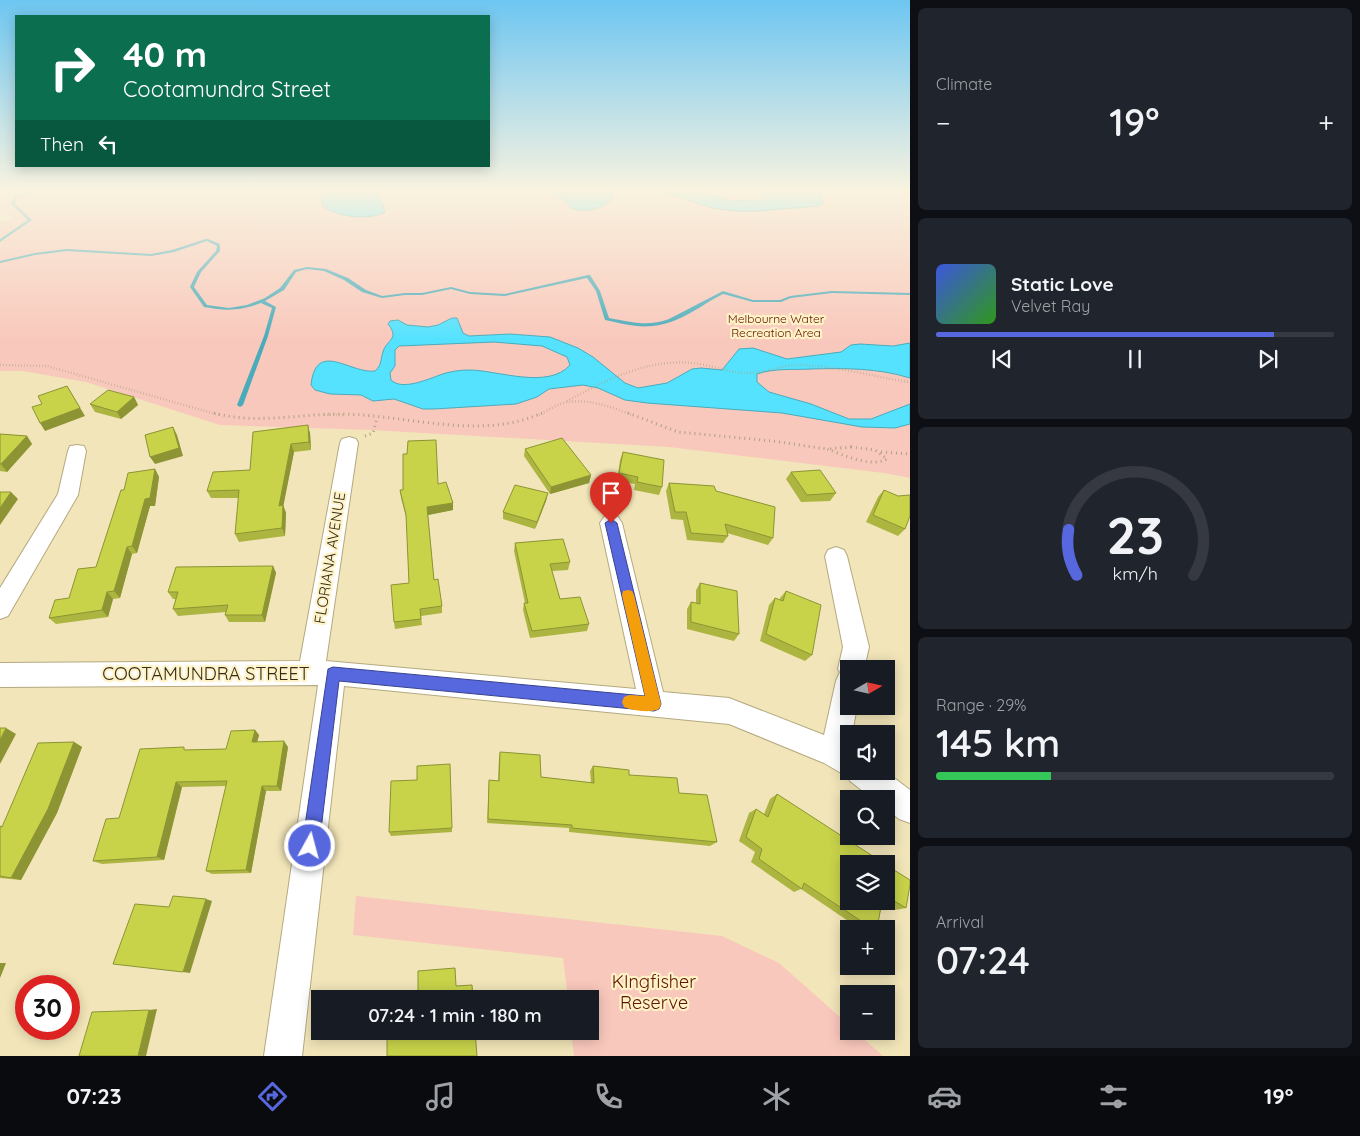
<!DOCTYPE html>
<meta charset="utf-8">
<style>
body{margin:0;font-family:Quicksand,sans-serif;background:#20242c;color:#f1f3f6;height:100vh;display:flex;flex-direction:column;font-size:19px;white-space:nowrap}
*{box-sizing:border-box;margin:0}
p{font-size:16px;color:#9ea1a6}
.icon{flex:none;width:28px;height:28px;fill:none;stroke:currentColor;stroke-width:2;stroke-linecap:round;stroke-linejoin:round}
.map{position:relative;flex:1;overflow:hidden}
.details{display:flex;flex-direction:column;gap:8px;padding:8px;background:#0d0f14;width:450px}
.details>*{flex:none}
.top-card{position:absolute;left:15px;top:15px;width:475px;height:152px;border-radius:0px;box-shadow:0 2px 12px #0003;background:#0b6e4f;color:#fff;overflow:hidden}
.needle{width:32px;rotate:81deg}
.tools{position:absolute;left:840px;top:660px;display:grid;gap:10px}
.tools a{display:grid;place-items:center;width:55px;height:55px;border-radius:0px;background:#171b24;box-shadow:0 2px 12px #0003;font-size:25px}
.speed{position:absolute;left:15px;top:975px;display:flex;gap:10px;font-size:25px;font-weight:700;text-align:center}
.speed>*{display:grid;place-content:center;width:65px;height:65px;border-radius:50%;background:#171b24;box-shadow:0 2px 12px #0003;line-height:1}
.speed .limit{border:8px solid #d22;background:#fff;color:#111}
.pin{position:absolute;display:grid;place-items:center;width:42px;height:42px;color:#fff;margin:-51px -21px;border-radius:50% 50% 50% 0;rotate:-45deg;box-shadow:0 0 5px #0007}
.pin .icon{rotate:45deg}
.me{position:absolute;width:55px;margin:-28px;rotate:7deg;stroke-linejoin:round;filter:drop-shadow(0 0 4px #0008)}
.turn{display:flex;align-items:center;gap:18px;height:105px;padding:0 25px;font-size:22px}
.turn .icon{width:65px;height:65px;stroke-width:2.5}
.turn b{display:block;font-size:35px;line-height:42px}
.then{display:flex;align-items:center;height:48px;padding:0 25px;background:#0003;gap:10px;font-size:19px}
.big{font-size:38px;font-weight:600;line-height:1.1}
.details .card{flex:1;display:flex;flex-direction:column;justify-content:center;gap:8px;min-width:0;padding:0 18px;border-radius:8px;background:#20242c}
.details .dial{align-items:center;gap:0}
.dial svg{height:130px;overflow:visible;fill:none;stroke:#363941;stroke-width:7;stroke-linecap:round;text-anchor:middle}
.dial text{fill:#f1f3f6;stroke:none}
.song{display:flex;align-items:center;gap:15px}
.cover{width:60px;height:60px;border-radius:8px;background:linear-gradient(135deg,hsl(230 70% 55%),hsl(110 70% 35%))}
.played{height:5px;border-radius:2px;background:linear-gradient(90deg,#5767dd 85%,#363941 85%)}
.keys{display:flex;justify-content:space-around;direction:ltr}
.heat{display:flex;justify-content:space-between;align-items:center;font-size:28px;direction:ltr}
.charge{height:8px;border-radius:4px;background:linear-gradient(90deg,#34c759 29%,#363941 0)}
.trip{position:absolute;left:311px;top:990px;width:288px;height:50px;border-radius:0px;background:#171b24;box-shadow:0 2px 12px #0003;font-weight:600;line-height:50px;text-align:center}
.tab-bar{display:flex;height:80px;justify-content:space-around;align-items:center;background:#090b0e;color:#9ea1a6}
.tab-bar .icon{width:35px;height:35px}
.tab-bar .current{color:#5767dd}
.tab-bar b{font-size:22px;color:#f1f3f6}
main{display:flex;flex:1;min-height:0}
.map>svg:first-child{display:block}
.green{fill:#f9c8bc}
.water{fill:#54e2ff;stroke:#4aabbb;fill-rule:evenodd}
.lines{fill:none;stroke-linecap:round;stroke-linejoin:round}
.stream{fill:#4aabbb;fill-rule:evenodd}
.minor-casing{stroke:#b5a97f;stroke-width:2}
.path-far1{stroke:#ada280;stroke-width:2.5;stroke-dasharray:0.5 2.5;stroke-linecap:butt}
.path{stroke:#ada280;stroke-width:3;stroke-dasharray:1 4;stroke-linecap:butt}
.minor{fill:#fff;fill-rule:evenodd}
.wall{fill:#acb540}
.shaded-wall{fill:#8c9434}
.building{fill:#c8d34a;stroke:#8c9434}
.route{fill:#5767dd;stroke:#394390}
.slow{fill:#f59e0b}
.labels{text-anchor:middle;stroke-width:4.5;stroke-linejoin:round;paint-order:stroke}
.far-park-label{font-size:12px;fill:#601302;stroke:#fff2c6}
.street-label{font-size:15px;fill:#312c1b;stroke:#fff2c6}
.near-street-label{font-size:18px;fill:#312c1b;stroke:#fff2c6}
.near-park-label{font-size:18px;fill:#601302;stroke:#fff2c6}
</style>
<main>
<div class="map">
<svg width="910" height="1056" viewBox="0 0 910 1056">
<rect width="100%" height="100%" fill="#f2e5b9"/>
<g class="green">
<path d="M0,192H910V478L884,473L669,447L371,430L220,425L86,382L23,371H0V223L14,217L0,214Z"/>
<path d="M356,896L722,936L779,963L849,1025V1031H855L883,1056H574L571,1031H590V999H568L563,958L353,935Z"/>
</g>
<g class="water">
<path d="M325,192H378L385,212C370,221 336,217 323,206L321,196Z"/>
<path d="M554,192H612L613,197C607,208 587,213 574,209C569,208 569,204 566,201C563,199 558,198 555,197Z"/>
<path d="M664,192H706L731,201L763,200L764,197L761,194L765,192H826L820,194L823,204L819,206L758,211H736L712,208Z"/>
<path d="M452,318H457L463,333L469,336L510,334L550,337L578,348L593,357L625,383L638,388L667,383L692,369L701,368L722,370L739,349L753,348L787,359L841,352L851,345L860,344L893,346L910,343V378C878,368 844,368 811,369C793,370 774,368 757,374V382L769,392L811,404L849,419H871L910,404V424L895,428L862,427L782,413L647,403L625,400L598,388L583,385L549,389L537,397L516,404L434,409H423L394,399L373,401L361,395L330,394L315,390L311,385C316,339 350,374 375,371C383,364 380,358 384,349C389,339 399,338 388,324L390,321L398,320L407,325L428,327L438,325ZM494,342L542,346L567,357L570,365C548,390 497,370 469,370C461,370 454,371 446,373C432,377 403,392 391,380L390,373L395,366V350L399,346Z"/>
</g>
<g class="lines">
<g class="stream">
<path d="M28,192H35L17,198L15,204L32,220L0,242V239L28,220L11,204L14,196Z"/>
<path d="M206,239H208L220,244V251L201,272L194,287L207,305L229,308L247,305L265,298L280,288L294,270L307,267L326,269L348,278L366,290L382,296L405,293H422L451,287L470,292L505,294L588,275H590L600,291L609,318C631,322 648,327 669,319L723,291L753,300H780L790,296L832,291L910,293V295L832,293L791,298L781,302H753L723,294C701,305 679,324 652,326C637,328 620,323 605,320L596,291L587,278L505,296L470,294L451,289L422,295H405L382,298L362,292L344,280L324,271L307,269L296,272L284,290L265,301L276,307L268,336L243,405L240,407L237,405L264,336L272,308L261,303C239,311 227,311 204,307L190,287L197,272L216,251L217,246L207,241L174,252L151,256L67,251L35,255L0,263V261L35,253L67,249L151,254L172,250Z"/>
</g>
<g class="minor-casing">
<g id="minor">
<path d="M349,437L356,439L358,443L326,661L636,689L600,523L604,517L611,515L618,517L622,523L663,692L729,698L824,735L836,681L840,672L838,669L843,647L825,556L828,550L836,547L844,550L847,556L869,647L864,669H849V706H857L852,734H849V771H885L910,790V823L899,819L886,809V799H873L850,781L848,777L824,763L729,724L344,686L302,1056H264L318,685L0,687V663L300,661L340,443L342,439Z"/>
<path d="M77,445L84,446L86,451L78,495L8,616L0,619V588L58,494L68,451L70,446Z"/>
</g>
</g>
<g class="path-far1">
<path d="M0,365L47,366L219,415"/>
<path d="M567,401C606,380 646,359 692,363C711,365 729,373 748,373C766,373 783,364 801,365C838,366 874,377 910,382"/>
<path d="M324,415H344"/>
<path d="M539,415C548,410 559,403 569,402C590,399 612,407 632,415"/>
</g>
<g class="path">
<path d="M214,413C253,424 295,415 335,414C402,413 479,442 542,413"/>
<path d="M628,413L678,432L773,441L827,449"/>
<path d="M365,436L373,433L377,418"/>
<path d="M851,447L875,450L887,459C870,468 844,455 827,449Z"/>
<path d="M881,452L910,454"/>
</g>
<use href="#minor" class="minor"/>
</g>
<g class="wall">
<path d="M134,397L138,405L121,419L95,412L90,404Z"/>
<path d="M253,432L310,433L311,450L294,452L283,505L286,513L285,536L239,542L235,534L239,498H211L207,491L250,470Z"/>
<path d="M0,434L27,436L32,444L7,472L0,471Z"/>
<path d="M525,449L591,475L589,483L550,494L524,456Z"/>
<path d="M623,452L662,487L659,495L634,490L635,484L617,481L620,460Z"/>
<path d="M155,469L159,477L155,506H150L137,553L132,554L120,598L113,599L108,617L56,624L49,618L69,598L96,567Z"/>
<path d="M791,472L836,493L830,501L801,502L786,479Z"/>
<path d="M669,483L716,491L773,538L768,545L727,533L728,536L723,543L687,540L683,520L671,519L666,491Z"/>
<path d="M438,484L453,503V510L428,515L434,580L442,606V613L421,616L422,625L395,629L394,622L409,583L407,520L401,498L400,490Z"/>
<path d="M884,490L905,529L898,536L866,522L878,497Z"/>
<path d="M548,493L546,501L535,529L503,519V512Z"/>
<path d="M515,543L570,562L568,570L552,571L560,599L589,624L587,631L530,638L523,610L524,603H525L514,551Z"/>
<path d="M273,566L276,573L265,622H229L225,615L226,612L178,616L173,609L176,599H173L168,592Z"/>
<path d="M700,583L739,634L734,641L687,629V609L691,602L696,603V590Z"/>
<path d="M786,591L812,655L805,661L760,641L769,605L775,598L780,600V598Z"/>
<path d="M255,730L259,735L257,742L288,747L281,791H266L251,873L212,874L206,871L226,786L182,787L164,860L102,864L93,861L119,818L187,750L226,749Z"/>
<path d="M74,742L82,747L57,813L21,880L0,878V826L2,827Z"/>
<path d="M500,752L541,777L591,783L590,771L593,766L629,775L679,793L717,842L710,846L569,832V828L487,823L489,780L498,781L499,757Z"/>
<path d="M777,794L849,901H886V865L906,908L895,910L882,902L877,929H860L801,889L794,892L751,862L755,852L739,841L749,813L756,809L764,814L770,799Z"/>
<path d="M452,828V832L391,836L389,832Z"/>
</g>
<g class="shaded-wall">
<path d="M67,386L85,416L45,431L40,423Z"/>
<path d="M134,397L138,405L121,419L117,412Z"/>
<path d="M308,425L310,433L311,450L309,442Z"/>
<path d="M173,427L177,435L183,456L155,464L150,457Z"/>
<path d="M27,436L32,444L7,472L1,464Z"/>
<path d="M291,444L294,452L282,513L279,506Z"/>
<path d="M155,469L159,477L155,506H150L137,553L132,546L145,499Z"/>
<path d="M591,475L589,483L550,494L551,487Z"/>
<path d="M11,492L18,499L0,525V508Z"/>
<path d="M548,493L546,501L535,529L537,522Z"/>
<path d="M453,503V510L428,515L427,507Z"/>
<path d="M283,505L286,513L285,536L282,528Z"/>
<path d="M127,547L132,554L120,598L114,591Z"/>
<path d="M273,566L276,573L265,622L262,615Z"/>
<path d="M107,592L113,599L108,617L102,610Z"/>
<path d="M6,728L16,734L0,764V740Z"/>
<path d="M255,730L259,735L256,747L252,742Z"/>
<path d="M284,741L288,747L281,791L277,786Z"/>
<path d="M74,742L82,747L57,813L21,880L11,878Z"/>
<path d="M176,782L182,787L164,860L157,857Z"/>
<path d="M262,786L266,791L251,873L246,870Z"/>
<path d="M206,899L212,901L190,973L183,972Z"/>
<path d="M0,963H6L0,978Z"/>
<path d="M157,1009L146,1056H138L149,1010Z"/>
</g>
<g class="building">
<path d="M67,386L80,408L40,423L32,407L42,404L38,396Z"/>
<path d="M108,390L134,397L117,412L90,404Z"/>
<path d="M308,425L309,442L291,444L279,506L283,505L282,528L235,534L239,490L207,491L213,472L250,470L253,432Z"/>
<path d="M173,427L179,448L150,457L145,435Z"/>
<path d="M0,434L27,436L1,464H0Z"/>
<path d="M562,438L591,475L551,487L525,449Z"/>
<path d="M436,440L438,484L446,482L453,503L427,507L434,580L438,579L442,606L420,609L421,619L394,622L391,585L409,583L406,515L400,490H403V454H407L408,441Z"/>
<path d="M623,452L664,460L662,487L637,482L638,477L619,473Z"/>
<path d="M155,469L150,498L145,499L132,546L127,547L114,591L107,592L102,610L49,618L55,600L69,598L78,569L96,567L121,490H124L128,473Z"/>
<path d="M820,470L836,493L807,495L791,472Z"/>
<path d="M669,483L714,486L716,491L775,507L773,538L725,524L728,536L691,533L686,512H675Z"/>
<path d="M515,485L548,493L537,522L503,512Z"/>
<path d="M884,490L898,496L910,495V516L905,529L873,515Z"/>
<path d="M0,492H11L0,508Z"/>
<path d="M563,539L570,562L550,564L560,599L580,597L589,624L532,631L524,603H528L515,543Z"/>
<path d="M273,566L262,615H225L228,605L173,609L178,592H168L176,567Z"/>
<path d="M700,583L737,591L739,634L691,622V602L700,604Z"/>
<path d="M786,591L821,605L812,655L766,634L775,598L783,601Z"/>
<path d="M0,728H6L0,740Z"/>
<path d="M255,730L252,742L284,741L277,786H262L246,870L206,871L227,781L176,782L157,857L93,861L106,819L119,818L140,749L184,747V750L226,749L231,731Z"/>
<path d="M74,742L48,809L11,878L0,876V826L2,827L38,743Z"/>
<path d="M500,752L540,755L541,777L594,783L593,766L629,770V775L677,778L679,793L707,795L717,842L572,828V825L488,819L489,780L499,781Z"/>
<path d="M450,764L452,828L389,832L391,781L417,780V766Z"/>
<path d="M777,794L885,864H849V901H882L877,929H873L804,883L802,889L759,859L762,849L746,837L756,809L768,817Z"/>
<path d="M886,865L910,880V885L906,908L886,896Z"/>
<path d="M173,896L206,899L183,972L113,964L135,904L169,907Z"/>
<path d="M455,968L456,986L472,985L473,999H387V997L418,994V971Z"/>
<path d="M149,1010L138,1056H79L92,1012Z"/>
<path d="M387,1031H475L477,1056H387Z"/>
</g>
<linearGradient id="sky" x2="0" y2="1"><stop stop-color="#6dc6f1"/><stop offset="0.56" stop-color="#f9f3e0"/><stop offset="1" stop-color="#f9f3e0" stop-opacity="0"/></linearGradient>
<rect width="910" height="340" fill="url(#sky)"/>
<path class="route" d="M611,519L617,523L661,704L659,709L654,711L339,681L319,846L316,852L310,854L305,852L302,846L328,669L333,667L645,696L605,523Z"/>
<path class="slow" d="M628,590L632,591L634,595L661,704L659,709C649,713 634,711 624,707L622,702L624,697L629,695L645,696L622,595L623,591Z"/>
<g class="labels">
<g class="far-park-label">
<text x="776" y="323">Melbourne Water<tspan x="776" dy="14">Recreation Area</tspan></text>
</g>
<g class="street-label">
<text transform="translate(330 558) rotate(-81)" y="5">FLORIANA AVENUE</text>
</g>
<g class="near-street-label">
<text x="206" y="680">COOTAMUNDRA STREET</text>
</g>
<g class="near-park-label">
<text x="654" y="988">KIngfisher<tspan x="654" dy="21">Reserve</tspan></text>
</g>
</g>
</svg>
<div class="tools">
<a><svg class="needle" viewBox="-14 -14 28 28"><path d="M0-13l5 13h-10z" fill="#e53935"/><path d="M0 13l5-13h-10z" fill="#9ea1a6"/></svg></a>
<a><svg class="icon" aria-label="sound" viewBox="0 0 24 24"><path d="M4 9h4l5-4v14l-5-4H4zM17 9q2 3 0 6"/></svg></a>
<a><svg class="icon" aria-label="search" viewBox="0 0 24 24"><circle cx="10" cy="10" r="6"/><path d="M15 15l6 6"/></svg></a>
<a><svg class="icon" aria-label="layers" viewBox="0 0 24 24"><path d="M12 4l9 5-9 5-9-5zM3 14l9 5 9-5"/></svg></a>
<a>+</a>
<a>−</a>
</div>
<div class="speed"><div class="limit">30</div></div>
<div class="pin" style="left:611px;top:523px;background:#d93025"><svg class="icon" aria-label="arrive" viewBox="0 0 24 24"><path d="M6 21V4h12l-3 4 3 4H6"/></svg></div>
<svg class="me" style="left:310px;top:846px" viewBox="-20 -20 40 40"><circle r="17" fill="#5767dd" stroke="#fff" stroke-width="3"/><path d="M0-11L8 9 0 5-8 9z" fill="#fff"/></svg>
<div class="trip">07:24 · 1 min · 180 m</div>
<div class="top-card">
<div class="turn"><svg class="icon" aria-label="right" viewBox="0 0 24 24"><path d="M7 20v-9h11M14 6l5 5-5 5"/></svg><div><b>40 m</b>Cootamundra Street</div></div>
<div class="then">Then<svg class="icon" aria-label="left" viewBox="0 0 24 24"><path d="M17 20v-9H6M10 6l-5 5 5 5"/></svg></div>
</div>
</div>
<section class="details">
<div class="card"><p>Climate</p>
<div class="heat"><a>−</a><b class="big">19°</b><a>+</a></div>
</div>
<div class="card">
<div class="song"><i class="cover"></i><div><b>Static Love</b><p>Velvet Ray</p></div></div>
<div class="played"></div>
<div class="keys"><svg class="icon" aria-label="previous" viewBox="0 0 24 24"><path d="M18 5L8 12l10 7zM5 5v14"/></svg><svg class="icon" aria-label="pause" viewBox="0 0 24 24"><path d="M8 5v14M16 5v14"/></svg><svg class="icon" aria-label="next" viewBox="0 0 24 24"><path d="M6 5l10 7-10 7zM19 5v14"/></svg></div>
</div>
<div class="card dial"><svg viewBox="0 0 100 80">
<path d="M14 69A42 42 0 1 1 86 69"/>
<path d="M14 69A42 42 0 0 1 9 41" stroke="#5767dd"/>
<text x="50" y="56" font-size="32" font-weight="700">23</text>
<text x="50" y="72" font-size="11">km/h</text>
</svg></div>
<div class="card"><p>Range · 29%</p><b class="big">145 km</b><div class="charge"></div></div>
<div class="card"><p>Arrival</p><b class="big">07:24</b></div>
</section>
</main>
<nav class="tab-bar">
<b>07:23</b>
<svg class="icon current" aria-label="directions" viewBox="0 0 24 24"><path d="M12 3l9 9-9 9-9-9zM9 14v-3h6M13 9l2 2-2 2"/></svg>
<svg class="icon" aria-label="music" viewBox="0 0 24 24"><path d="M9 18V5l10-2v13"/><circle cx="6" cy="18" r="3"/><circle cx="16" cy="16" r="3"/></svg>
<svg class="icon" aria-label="phone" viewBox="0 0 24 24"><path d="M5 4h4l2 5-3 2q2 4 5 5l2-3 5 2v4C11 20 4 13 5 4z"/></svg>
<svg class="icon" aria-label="climate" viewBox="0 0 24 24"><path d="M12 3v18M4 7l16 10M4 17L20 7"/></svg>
<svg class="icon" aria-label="car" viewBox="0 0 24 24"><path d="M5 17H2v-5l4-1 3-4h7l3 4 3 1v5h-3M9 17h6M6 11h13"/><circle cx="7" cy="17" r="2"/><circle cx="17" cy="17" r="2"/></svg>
<svg class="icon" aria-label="filters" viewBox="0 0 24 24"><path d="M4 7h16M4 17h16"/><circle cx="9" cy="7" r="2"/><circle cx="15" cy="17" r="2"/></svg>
<b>19°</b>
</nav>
